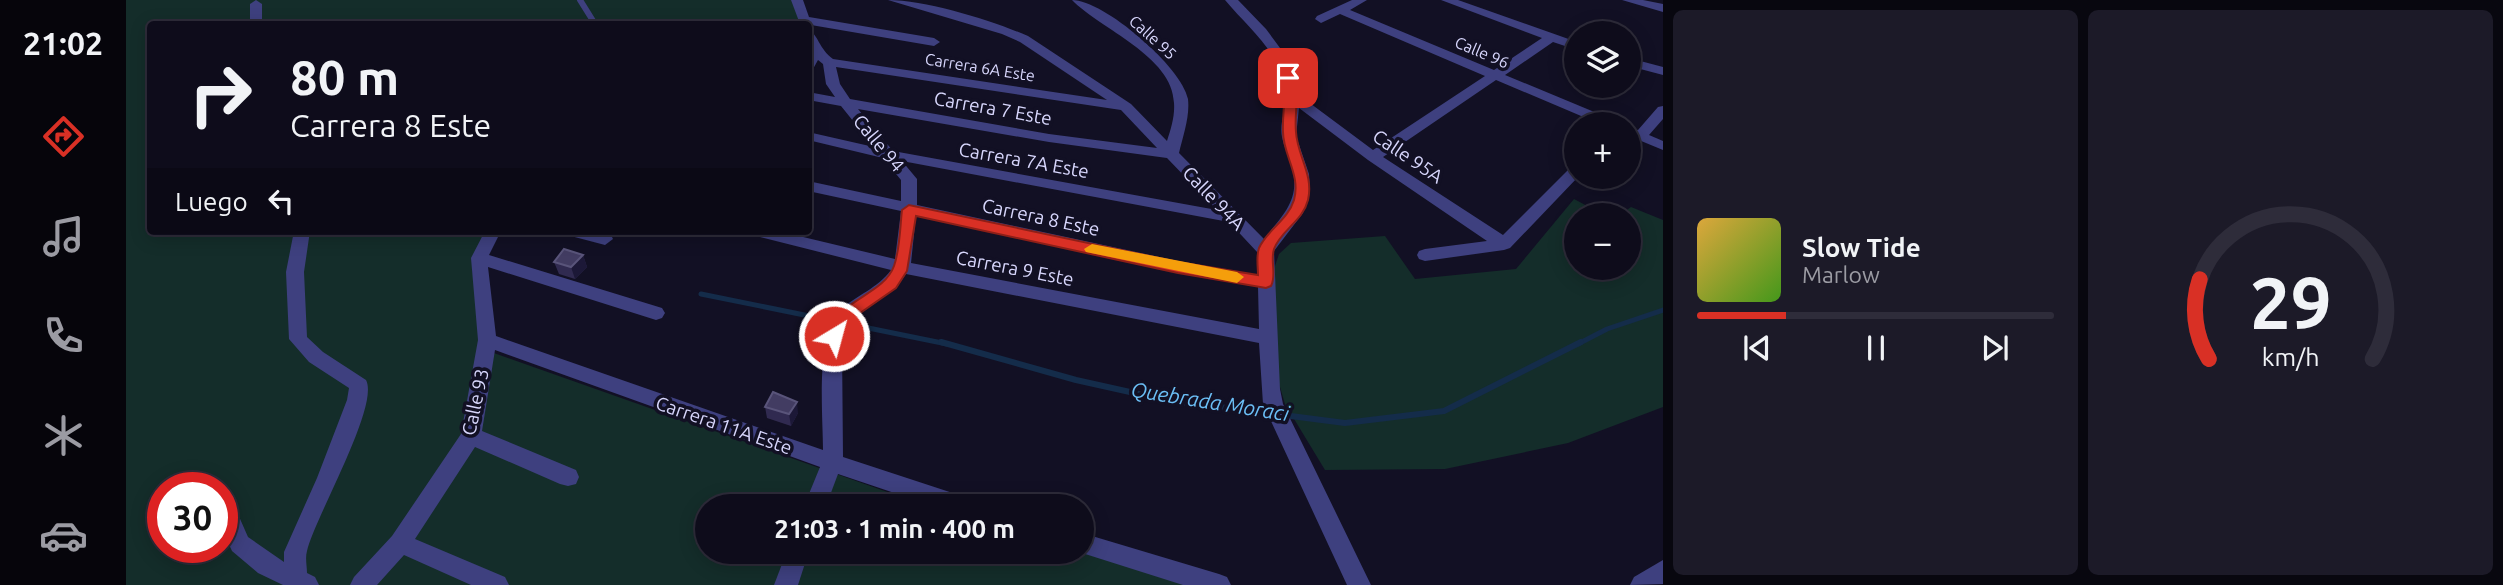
<!DOCTYPE html>
<html lang="es">
<meta charset="utf-8">
<style>
body{margin:0;font-family:Ubuntu,sans-serif;background:#1c1a28;color:#f1f3f6;height:100vh;display:flex;flex-direction:column;font-size:26px;white-space:nowrap}
*{box-sizing:border-box;margin:0}
p{font-size:23px;color:#9b9ba3}
.icon{flex:none;width:38px;height:38px;fill:none;stroke:currentColor;stroke-width:2;stroke-linecap:round;stroke-linejoin:round}
.map{position:relative;flex:1;overflow:hidden}
.sheet{display:flex;flex-direction:column;gap:10px;padding:10px;background:#08070f;width:840px}
.sheet>*{flex:none}
.banner{position:absolute;left:21px;top:21px;width:665px;height:214px;border-radius:7px;box-shadow:0 4px 18px #0003,0 0 0 2px #2e2c3a;background:#0e0c1b;color:#f1f3f6;overflow:hidden}
.buttons{position:absolute;left:1438px;top:21px;display:grid;gap:14px}
.buttons a{display:grid;place-items:center;width:77px;height:77px;border-radius:50%;background:#0e0c1b;box-shadow:0 4px 18px #0003,0 0 0 2px #2e2c3a;font-size:35px}
.speed{position:absolute;left:21px;top:472px;display:flex;gap:14px;font-size:35px;font-weight:700;text-align:center}
.speed>*{display:grid;place-content:center;width:91px;height:91px;border-radius:50%;background:#0e0c1b;box-shadow:0 4px 18px #0003,0 0 0 2px #2e2c3a;line-height:1}
.speed .limit{border:10px solid #d22;background:#fff;color:#111}
.pin{position:absolute;display:grid;place-items:center;width:60px;height:60px;color:#fff;margin:-30px;border-radius:14px;box-shadow:0 4px 10px #0006}
.me{position:absolute;width:77px;margin:-38px;rotate:37deg;stroke-linejoin:round;filter:drop-shadow(0 0 5px #0008)}
.turn{display:flex;align-items:center;gap:24px;height:147px;padding:0 28px;font-size:32px}
.turn .icon{width:91px;height:91px;stroke-width:2.5}
.turn b{display:block;font-size:49px;line-height:60px}
.then{display:flex;align-items:center;height:66px;padding:0 28px;background:#0003;gap:14px;font-size:26px}
.sheet .widget{flex:1;display:flex;flex-direction:column;justify-content:center;gap:10px;min-width:0;padding:0 24px;border-radius:10px;background:#1c1a28}
.sheet .dial{align-items:center;gap:0}
.dial svg{height:182px;overflow:visible;fill:none;stroke:#2e2c3a;stroke-width:7;stroke-linecap:round;text-anchor:middle}
.dial text{fill:#f1f3f6;stroke:none}
.song{display:flex;align-items:center;gap:21px}
.cover{width:84px;height:84px;border-radius:10px;background:linear-gradient(135deg,hsl(40 70% 55%),hsl(100 70% 35%))}
.played{height:7px;border-radius:4px;background:linear-gradient(90deg,#d93025 25%,#2e2c3a 25%)}
.keys{display:flex;justify-content:space-around;direction:ltr}
.sheet .tiles{flex:1;display:grid;gap:10px;grid-template-columns:repeat(2,1fr)}
.trip{position:absolute;left:569px;top:494px;width:399px;height:70px;border-radius:35px;background:#0e0c1b;box-shadow:0 4px 18px #0003,0 0 0 2px #2e2c3a;font-weight:700;line-height:70px;text-align:center}
main{display:flex;flex:1;min-height:0}
.tabs{display:flex;flex-direction:column;width:126px;justify-content:space-around;align-items:center;background:#06050b;color:#9b9ba3}
.tabs .icon{width:49px;height:49px}
.tabs .current{color:#d93025}
.tabs b{font-size:32px;color:#f1f3f6}
.map>svg:first-child{display:block}
.green{fill:#142d2a;fill-rule:evenodd}
.lines{fill:none;stroke-linecap:round;stroke-linejoin:round}
.stream-far1{stroke:#142c4a;stroke-width:5}
.stream{stroke:#142c4a;stroke-width:6}
.lane{stroke:#3e407f;stroke-width:6}
.street{fill:#3e407f;fill-rule:evenodd}
.wall{fill:#302a50}
.shaded-wall{fill:#1c1837}
.building{fill:#423c62;stroke:#59547a;stroke-width:2}
.route{fill:#d93025;stroke:#8d1f18;stroke-width:2}
.slow{fill:#f59e0b}
.labels{text-anchor:middle;stroke-width:7;stroke-linejoin:round;paint-order:stroke}
.far-street-label{font-size:16px;fill:#d7d6fc;stroke:#121024}
.street-label{font-size:19px;fill:#d7d6fc;stroke:#121024}
.water-label{font-size:21px;font-style:italic;fill:#6bbef5;stroke:#121024}
</style>
<main>
<nav class="tabs">
<b>21:02</b>
<svg class="icon current" aria-label="directions" viewBox="0 0 24 24"><path d="M12 3l9 9-9 9-9-9zM9 14v-3h6M13 9l2 2-2 2"/></svg>
<svg class="icon" aria-label="music" viewBox="0 0 24 24"><path d="M9 18V5l10-2v13"/><circle cx="6" cy="18" r="3"/><circle cx="16" cy="16" r="3"/></svg>
<svg class="icon" aria-label="phone" viewBox="0 0 24 24"><path d="M5 4h4l2 5-3 2q2 4 5 5l2-3 5 2v4C11 20 4 13 5 4z"/></svg>
<svg class="icon" aria-label="climate" viewBox="0 0 24 24"><path d="M12 3v18M4 7l16 10M4 17L20 7"/></svg>
<svg class="icon" aria-label="car" viewBox="0 0 24 24"><path d="M5 17H2v-5l4-1 3-4h7l3 4 3 1v5h-3M9 17h6M6 11h13"/><circle cx="7" cy="17" r="2"/><circle cx="17" cy="17" r="2"/></svg>
</nav>
<div class="map">
<svg width="1537" height="585" viewBox="0 0 1537 585">
<rect width="100%" height="100%" fill="#121024"/>
<g class="green">
<path d="M0,0H675L677,24H24V231H366L346,270L365,352L801,506H581V551H951L1067,585H0ZM37,488H96V548H37Z"/>
<path d="M1448,199L1478,215H1451V268H1503V215H1494L1505,207L1537,220V407L1442,443L1319,469L1199,470L1159,404L1151,377L1148,269L1153,254L1165,243L1259,236L1289,279L1390,269Z"/>
</g>
<g class="lines">
<g class="stream-far1">
<path d="M575,294L821,344"/>
<path d="M1452,344L1481,329L1537,310"/>
</g>
<g class="stream">
<path d="M815,342L950,380L1040,400L1147,414"/>
<path d="M1157,415L1219,423L1318,411L1455,342"/>
</g>
<path class="lane" d="M454,0L469,24"/>
<g class="street">
<path d="M130,0L136,4V24H124V4Z"/>
<path d="M665,0H677L683,17L808,38L814,42L808,46L685,25L682,27V24H674Z"/>
<path d="M762,0C801,0 867,21 902,36L1005,104L1041,141C1045,129 1049,116 1048,103C1047,56 974,29 946,0C978,0 1056,67 1062,99C1064,117 1057,136 1053,153L1138,239C1156,216 1175,200 1166,168C1163,157 1158,147 1156,137C1153,122 1161,108 1160,94C1155,52 1124,30 1099,0H1112L1140,29L1160,56L1167,69L1173,95L1247,150L1359,76L1214,14L1195,23L1189,19L1191,16L1226,0H1241L1224,10L1368,70L1416,38L1315,0H1332L1451,42V50L1427,42L1379,75L1490,121L1492,124H1474L1370,80L1257,157L1377,235L1446,166L1451,164L1452,177L1384,248L1378,250L1299,261L1293,259L1291,255L1293,251L1299,249L1361,241L1242,160L1173,108L1170,136L1183,174L1184,190L1177,213L1148,251L1154,389L1157,404L1245,585H1221L1137,404L1133,343L780,274L770,288L727,319L720,327L716,345L717,457L845,499L848,506H807L712,474L700,506H678L694,467L369,350L356,431L450,470L453,477L450,484L442,486L434,484L349,447L289,539L379,577L383,585H345L278,555L251,585H224L228,577L266,536L335,434L352,340L345,258L359,231H375L363,255L536,308L539,313L536,318L530,320L362,267L370,336L697,450C697,416 689,332 714,310C731,295 752,288 765,270L630,236L622,231H652L769,259L775,211L682,191V181L775,201V180L757,158L682,140V132L748,147L715,106L682,100V92L709,97L700,84L697,64L692,60L687,69L682,70V29C692,34 693,49 707,59L981,100L894,42L876,34ZM710,67L995,110L1031,148L923,134L724,99L714,84ZM732,109L923,142L1041,158L1091,210L767,151ZM776,161L1103,222L1132,253V275L1052,261L791,205V179ZM790,215L1052,273L1132,287L1133,329L785,263Z"/>
<path d="M1496,0H1517L1537,4V12Z"/>
<path d="M1503,58L1537,67V75L1503,66Z"/>
<path d="M1537,106V119L1523,135L1537,141V150L1503,136V127L1512,130L1532,107Z"/>
<path d="M168,231H184L178,272L181,337L197,352L240,380C254,406 188,519 181,551C179,558 181,566 181,573L189,577L193,585H157L132,573L106,551L96,529V512L103,509L111,512L122,537L158,562V552L191,478L221,400L223,388L183,362L163,339L160,272Z"/>
<path d="M439,231H469L485,235L487,239L479,245L441,235Z"/>
<path d="M956,533L1093,574L1101,577L1105,585H1057L956,553L950,551H956Z"/>
<path d="M661,551H683L672,585H648Z"/>
<path d="M1537,560V584L1504,585L1508,577Z"/>
</g>
</g>
<g class="wall">
<path d="M457,255L461,267L449,279L433,274L428,262Z"/>
<path d="M639,407L672,413L665,426L641,418Z"/>
</g>
<g class="shaded-wall">
<path d="M457,255L461,267L449,279L445,267Z"/>
<path d="M671,402L672,413L665,426L663,414Z"/>
</g>
<g class="building">
<path d="M438,249L457,255L445,267L428,262Z"/>
<path d="M647,392L671,402L663,414L639,407Z"/>
</g>
<path class="route" d="M1162,75L1168,78C1174,101 1168,111 1170,132C1171,155 1188,175 1182,200C1177,221 1155,230 1148,249C1144,261 1151,275 1145,286L1140,288L1052,273L790,216L781,271L770,288L727,318L719,328L714,340H702L700,336C711,299 757,296 768,266C774,249 774,227 776,210L783,205L1052,262L1132,275C1132,267 1130,256 1133,248C1141,230 1162,220 1168,200C1175,175 1157,155 1157,132C1156,111 1161,101 1156,78Z"/>
<path class="slow" d="M966,244L1111,272L1118,277L1111,283L960,252L958,249Z"/>
<g class="labels">
<g class="far-street-label">
<text transform="translate(1027 37) rotate(42)" y="6">Calle 95</text>
<text transform="translate(1356 52) rotate(23)" y="6">Calle 96</text>
<text transform="translate(854 67) rotate(9)" y="6">Carrera 6A Este</text>
</g>
<g class="street-label">
<text transform="translate(867 108) rotate(10)" y="7">Carrera 7 Este</text>
<text transform="translate(753 143) rotate(50)" y="7">Calle 94</text>
<text transform="translate(1282 156) rotate(34)" y="7">Calle 95A</text>
<text transform="translate(898 160) rotate(10)" y="7">Carrera 7A Este</text>
<text transform="translate(1088 198) rotate(46)" y="7">Calle 94A</text>
<text transform="translate(915 217) rotate(12)" y="7">Carrera 8 Este</text>
<text transform="translate(889 268) rotate(11)" y="7">Carrera 9 Este</text>
<text transform="translate(349 402) rotate(-78)" y="7">Calle 93</text>
<text transform="translate(598 425) rotate(19)" y="7">Carrera 11A Este</text>
</g>
<g class="water-label">
<text transform="translate(1084 402) rotate(9)" y="7">Quebrada Moraci</text>
</g>
</g>
</svg>
<div class="buttons">
<a><svg class="icon" aria-label="layers" viewBox="0 0 24 24"><path d="M12 4l9 5-9 5-9-5zM3 14l9 5 9-5"/></svg></a>
<a>+</a>
<a>−</a>
</div>
<div class="speed"><div class="limit">30</div></div>
<div class="pin" style="left:1162px;top:78px;background:#d93025"><svg class="icon" aria-label="arrive" viewBox="0 0 24 24"><path d="M6 21V4h12l-3 4 3 4H6"/></svg></div>
<svg class="me" style="left:708px;top:336px" viewBox="-20 -20 40 40"><circle r="17" fill="#d93025" stroke="#fff" stroke-width="3"/><path d="M0-11L8 9 0 5-8 9z" fill="#fff"/></svg>
<div class="trip">21:03 · 1 min · 400 m</div>
<div class="banner">
<div class="turn"><svg class="icon" aria-label="right" viewBox="0 0 24 24"><path d="M7 20v-9h11M14 6l5 5-5 5"/></svg><div><b>80 m</b>Carrera 8 Este</div></div>
<div class="then">Luego<svg class="icon" aria-label="left" viewBox="0 0 24 24"><path d="M17 20v-9H6M10 6l-5 5 5 5"/></svg></div>
</div>
</div>
<section class="sheet">
<div class="tiles">
<div class="widget">
<div class="song"><i class="cover"></i><div><b>Slow Tide</b><p>Marlow</p></div></div>
<div class="played"></div>
<div class="keys"><svg class="icon" aria-label="previous" viewBox="0 0 24 24"><path d="M18 5L8 12l10 7zM5 5v14"/></svg><svg class="icon" aria-label="pause" viewBox="0 0 24 24"><path d="M8 5v14M16 5v14"/></svg><svg class="icon" aria-label="next" viewBox="0 0 24 24"><path d="M6 5l10 7-10 7zM19 5v14"/></svg></div>
</div>
<div class="widget dial"><svg viewBox="0 0 100 80">
<path d="M14 69A42 42 0 1 1 86 69"/>
<path d="M14 69A42 42 0 0 1 10 34" stroke="#d93025"/>
<text x="50" y="56" font-size="32" font-weight="700">29</text>
<text x="50" y="72" font-size="11">km/h</text>
</svg></div>
</div>
</section>
</main>
